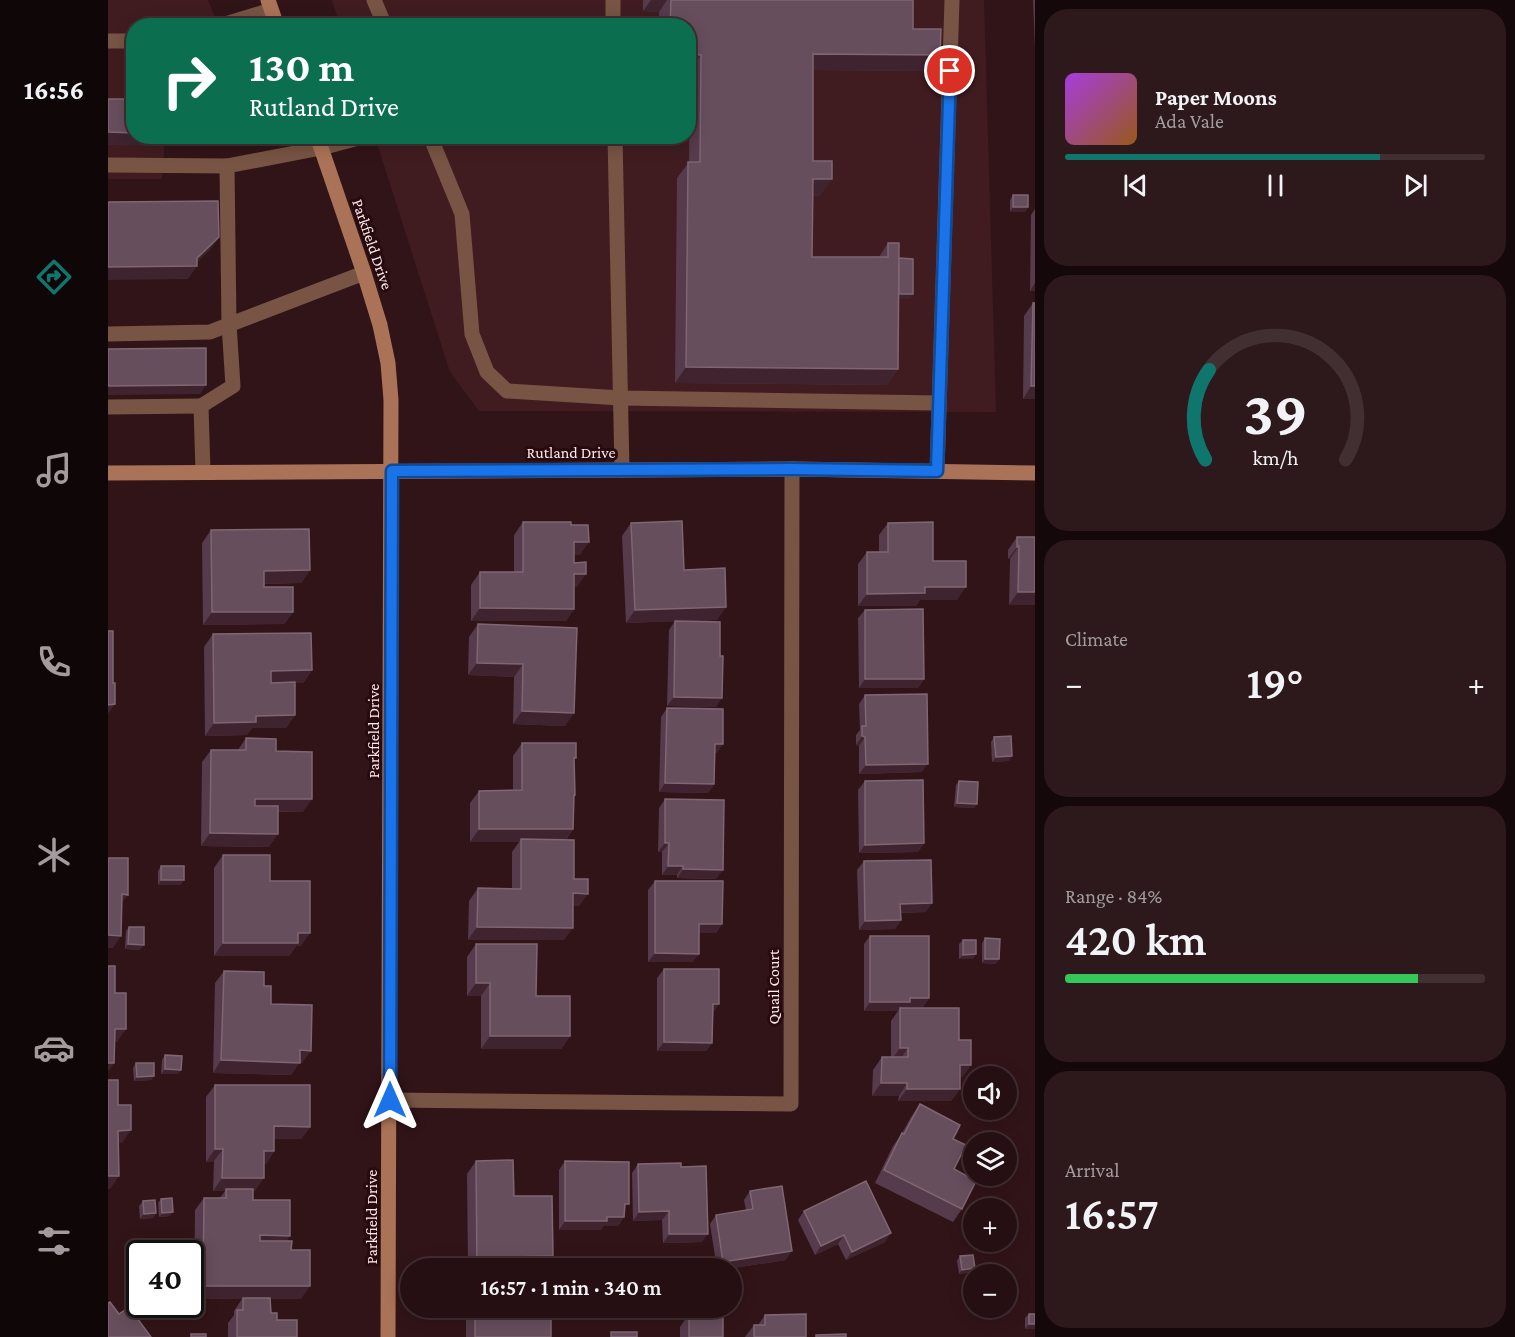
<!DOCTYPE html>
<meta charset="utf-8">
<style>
body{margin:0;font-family:"Crimson Pro",serif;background:#2d181b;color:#f1f3f6;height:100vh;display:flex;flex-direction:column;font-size:22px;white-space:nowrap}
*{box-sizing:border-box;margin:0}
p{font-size:20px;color:#a39c9f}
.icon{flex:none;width:33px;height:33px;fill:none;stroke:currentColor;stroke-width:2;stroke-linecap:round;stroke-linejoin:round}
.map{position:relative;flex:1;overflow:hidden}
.sheet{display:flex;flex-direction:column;gap:9px;padding:9px;background:#14080a;width:480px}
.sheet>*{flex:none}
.hud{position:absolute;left:18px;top:18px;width:570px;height:126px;border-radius:24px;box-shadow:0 3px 15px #0003,0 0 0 2px #422f32;background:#0b6e4f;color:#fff;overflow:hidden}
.fabs{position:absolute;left:855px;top:1066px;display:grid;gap:12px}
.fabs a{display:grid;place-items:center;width:54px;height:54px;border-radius:50%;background:#250f12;box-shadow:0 3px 15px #0003,0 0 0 2px #422f32;font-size:30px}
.speed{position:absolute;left:18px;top:1240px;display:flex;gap:12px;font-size:30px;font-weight:700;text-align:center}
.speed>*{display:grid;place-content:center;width:78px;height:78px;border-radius:50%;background:#250f12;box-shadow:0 3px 15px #0003,0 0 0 2px #422f32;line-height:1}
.speed .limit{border:3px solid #111;border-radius:9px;background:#fff;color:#111}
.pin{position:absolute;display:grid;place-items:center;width:51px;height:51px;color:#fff;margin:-26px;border:3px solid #fff;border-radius:50%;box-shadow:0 2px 6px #0007}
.me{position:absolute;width:66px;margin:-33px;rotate:0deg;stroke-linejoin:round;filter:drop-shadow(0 0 4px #0008)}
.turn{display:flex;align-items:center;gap:21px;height:126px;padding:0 24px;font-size:27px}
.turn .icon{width:78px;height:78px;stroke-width:2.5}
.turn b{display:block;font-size:42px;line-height:51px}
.big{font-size:45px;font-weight:600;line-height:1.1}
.sheet .widget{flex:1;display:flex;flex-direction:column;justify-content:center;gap:9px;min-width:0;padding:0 21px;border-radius:24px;background:#2d181b}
.sheet .dial{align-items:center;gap:0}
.dial svg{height:156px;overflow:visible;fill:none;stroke:#422f32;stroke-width:7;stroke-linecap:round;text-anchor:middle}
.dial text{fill:#f1f3f6;stroke:none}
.song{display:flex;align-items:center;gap:18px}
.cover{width:72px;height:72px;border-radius:9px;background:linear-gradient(135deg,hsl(280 70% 55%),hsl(30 70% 35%))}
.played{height:6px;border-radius:3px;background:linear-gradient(90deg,#0f766e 75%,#422f32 75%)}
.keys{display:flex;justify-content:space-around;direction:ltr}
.heat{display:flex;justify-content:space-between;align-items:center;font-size:33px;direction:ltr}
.charge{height:9px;border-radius:4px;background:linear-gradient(90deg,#34c759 84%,#422f32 0)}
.trip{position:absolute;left:292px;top:1258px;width:342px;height:60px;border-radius:30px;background:#250f12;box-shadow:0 3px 15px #0003,0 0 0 2px #422f32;font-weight:600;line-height:60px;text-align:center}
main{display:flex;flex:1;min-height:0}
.menu{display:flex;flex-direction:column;width:108px;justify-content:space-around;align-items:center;background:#0f0607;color:#a39c9f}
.menu .icon{width:42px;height:42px}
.menu .selected{color:#0f766e}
.menu b{font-size:27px;color:#f1f3f6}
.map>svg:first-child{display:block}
.built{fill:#401c20}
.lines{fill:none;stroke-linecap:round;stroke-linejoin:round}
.lane{stroke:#775443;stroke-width:15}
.street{stroke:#775443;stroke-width:15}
.secondary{stroke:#aa7256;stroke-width:15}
.wall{fill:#553b4b}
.shaded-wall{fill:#3f242f}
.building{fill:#674e5c;stroke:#7f6672;stroke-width:1.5}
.route-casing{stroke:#114b97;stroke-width:15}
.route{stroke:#1a73e8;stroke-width:10}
.labels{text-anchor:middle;stroke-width:6;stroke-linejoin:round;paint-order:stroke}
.street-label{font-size:16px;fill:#ffe9ea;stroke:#270b0f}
</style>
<main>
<nav class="menu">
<b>16:56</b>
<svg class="icon selected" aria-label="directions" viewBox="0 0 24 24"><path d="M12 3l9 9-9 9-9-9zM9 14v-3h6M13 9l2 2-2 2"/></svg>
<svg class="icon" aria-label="music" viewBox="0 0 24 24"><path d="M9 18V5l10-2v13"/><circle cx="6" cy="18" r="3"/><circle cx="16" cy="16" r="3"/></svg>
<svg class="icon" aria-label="phone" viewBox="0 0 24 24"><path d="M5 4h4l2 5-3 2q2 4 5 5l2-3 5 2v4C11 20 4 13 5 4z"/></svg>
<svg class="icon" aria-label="climate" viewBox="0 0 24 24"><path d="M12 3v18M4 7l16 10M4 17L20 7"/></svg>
<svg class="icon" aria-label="car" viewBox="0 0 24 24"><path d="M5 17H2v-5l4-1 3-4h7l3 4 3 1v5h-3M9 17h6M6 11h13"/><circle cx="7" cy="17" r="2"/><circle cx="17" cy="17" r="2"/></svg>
<svg class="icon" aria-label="filters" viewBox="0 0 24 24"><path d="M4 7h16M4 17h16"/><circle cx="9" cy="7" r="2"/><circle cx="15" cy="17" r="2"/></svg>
</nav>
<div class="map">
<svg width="927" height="1337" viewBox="0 0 927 1337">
<rect width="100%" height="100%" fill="#311418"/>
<g class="built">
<path d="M0,0H100L110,25L26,26V136L57,137L54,179H0Z"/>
<path d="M224,0H876L888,412L371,411L342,372L267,137L580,136V26L232,25Z"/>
</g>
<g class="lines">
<g class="lane">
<path d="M266,0L277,26"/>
<path d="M505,0V26"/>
<path d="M111,26L163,10"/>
<path d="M0,41H26"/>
<path d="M322,136L354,214L364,334L379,372L399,391L513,398L831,403"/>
<path d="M507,136L514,470"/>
<path d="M0,165L119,166L213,148L258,136"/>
<path d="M0,334L102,332L256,273"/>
<path d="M0,407L93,406"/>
<path d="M829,471L844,0"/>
<path d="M95,472L93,406L125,386L121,324L119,166"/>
</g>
<path class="street" d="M282,1100L683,1104L684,469"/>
<g class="secondary">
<path d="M160,0L169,26"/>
<path d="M209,136L256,273L272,325L280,363L283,400L280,1337"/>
<path d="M0,473L684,469L927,473"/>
</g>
</g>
<g class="wall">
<path d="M535,0H805V29L832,55L821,71L705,70V161L712,196H704V257H771L780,243L791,258L802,299H791L790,369L779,385L567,383L569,178L581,162L582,71L580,26H551V12L535,11Z"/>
<path d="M925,0H927V50Z"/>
<path d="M905,195L920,207L917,212H902V200Z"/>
<path d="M927,209V291H922L923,215Z"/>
<path d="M925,303L927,399H915L916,316Z"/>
<path d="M415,522L463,525L472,555H466V563L469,587H466V609L458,621H363V585L372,572H406V535Z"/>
<path d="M523,523L576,570L609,620L576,621L608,707L559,706L561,630L567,621L518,623L514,536Z"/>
<path d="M780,523L825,561L849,600H812L808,606H750V564L759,552H771V535Z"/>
<path d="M103,530L202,570L193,583L156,584V587L185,612L176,624L95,625L94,543Z"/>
<path d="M909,537L927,605H901L902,559H900V550Z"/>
<path d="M757,610L816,679L810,688H751L750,618Z"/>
<path d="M370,624L469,628L457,726L405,724L406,677L360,675L361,637Z"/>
<path d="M105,634L204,670L195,683H187V715L178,728H144L139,735L97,736L96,647Z"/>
<path d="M757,695L814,772L751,774V746L748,745V735L752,730L751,704Z"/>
<path d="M559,708L609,753H607L606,784L600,793L551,792L553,717Z"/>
<path d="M886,737L901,761L884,762L883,742Z"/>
<path d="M138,738L168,751L195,812H170L161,847L93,846L94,762L103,750H130Z"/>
<path d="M414,743L466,760L467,795L466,798L465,829L458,840L471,906H465L456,940H360L361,901L370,888L404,889V852L411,842H362V803L371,791L405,790V756Z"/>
<path d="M757,781L816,843L810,852L751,853L750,790Z"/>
<path d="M851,781L869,804L866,808L846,807L848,785Z"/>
<path d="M557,799L608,879L569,878V875H554V852H550L551,808Z"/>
<path d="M115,855L162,881L193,946H188L181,956H106V868Z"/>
<path d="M756,861L818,912L793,913V920L787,929L751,930L749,870Z"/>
<path d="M53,866L76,880L72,885H50V871Z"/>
<path d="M547,881L614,924L608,933H591V954L584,962H540V890Z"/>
<path d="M21,927L32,950L17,949L18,931Z"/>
<path d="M762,936L821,998L815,1007H799L798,1008L851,1040L863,1065L854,1077H852V1089L843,1101H790L791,1096H764L765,1070L774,1057H783V1021L790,1011H756V944Z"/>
<path d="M877,938L888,964L874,963V943Z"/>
<path d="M855,940L865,959H851V944Z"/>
<path d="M368,944L428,996L462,1036L453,1049H373V996H359V957Z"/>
<path d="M556,969L605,1013L604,1043L598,1051H549V978Z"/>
<path d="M116,971L156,986L163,1004L194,1063H191L183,1075L105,1073L107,983Z"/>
<path d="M57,1055L73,1070L70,1074H53L54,1060Z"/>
<path d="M28,1063L46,1076L43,1080L26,1081L25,1068Z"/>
<path d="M107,1085L202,1127L193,1139H166V1151L158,1164H156L147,1191H145V1200L178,1241L183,1250L193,1299H163V1313L169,1320L189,1337H120V1323L126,1315V1311L134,1299H86L87,1210L96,1198H112L117,1191H105L106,1161L98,1162V1097Z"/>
<path d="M812,1104L845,1139L846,1169L854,1209L845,1222L767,1183L785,1146L793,1135L803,1117Z"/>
<path d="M368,1161L406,1196L445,1256L436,1269H360L359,1174Z"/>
<path d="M457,1161L516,1217L510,1226H495L493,1230H451V1170Z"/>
<path d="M530,1164L573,1167L594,1242L555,1243L554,1220L525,1221L524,1173Z"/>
<path d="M642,1191L678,1260L619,1269H609L602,1224L608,1215L638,1210L636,1200Z"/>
<path d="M53,1199L62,1216L51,1217L50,1203Z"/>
<path d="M35,1201L48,1213L45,1218L32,1219L31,1206Z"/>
<path d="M696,1211L777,1242L738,1260L730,1244L707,1255L690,1220Z"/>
<path d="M852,1256L867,1268L864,1272L851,1274L849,1261Z"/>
<path d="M32,1262V1287H31L30,1264Z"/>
<path d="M366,1308H443V1337H358V1319Z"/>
<path d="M581,1314L615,1337H572V1327Z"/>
<path d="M921,1314H927V1329H917V1318Z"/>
<path d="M657,1315L698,1337H637L646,1325H650Z"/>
</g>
<g class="shaded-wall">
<path d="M543,0H559L551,12L535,11Z"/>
<path d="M580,54L593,55L582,71H580Z"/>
<path d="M705,54L832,55L821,71L694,70Z"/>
<path d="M0,132L26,133V136H58L52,146L0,145Z"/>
<path d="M705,179H724L712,196L693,195Z"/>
<path d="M905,207H920L917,212H902Z"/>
<path d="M111,237L102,250L85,266H89L80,279L0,280V267L89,258Z"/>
<path d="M927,283V291H922Z"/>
<path d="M788,294H805L802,299H784Z"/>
<path d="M578,367L790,369L779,385L567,383Z"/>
<path d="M98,385L92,394L0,395V386Z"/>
<path d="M923,386H927V399H915Z"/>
<path d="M466,542H481L472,555H457Z"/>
<path d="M911,546L902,559H900L909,547Z"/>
<path d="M202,570L193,583L147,584L156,571Z"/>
<path d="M466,574H478L469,587H458Z"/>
<path d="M817,587H858L849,600H812L808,606H750L759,594Z"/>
<path d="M910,592H927V605H901Z"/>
<path d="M618,607L609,620L518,623L527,610Z"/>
<path d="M372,608L466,609L458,621H363Z"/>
<path d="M104,612H185L176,624L95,625Z"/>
<path d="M369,663L415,664L406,677L360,675Z"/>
<path d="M204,670L195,683H154L163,671Z"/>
<path d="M757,679H816L810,688H751Z"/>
<path d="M566,697L614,698L608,707L559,706Z"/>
<path d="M7,704L0,714V705Z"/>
<path d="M414,711L466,713L457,726L405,724Z"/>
<path d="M187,715L178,728H144L139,735L97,736L106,723L148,716Z"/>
<path d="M754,736L757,737L751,746L748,745Z"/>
<path d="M607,744H615L609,753H600Z"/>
<path d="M904,756L901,761L884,762L888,757Z"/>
<path d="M820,764L814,772L751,774L758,765Z"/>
<path d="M557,783L606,784L600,793L551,792Z"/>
<path d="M147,799H204L195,812L138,811Z"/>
<path d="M849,803L869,804L866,808L846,807Z"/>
<path d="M371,829H465L456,842L413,839L411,842H362Z"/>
<path d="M102,833L170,834L161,847L93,846Z"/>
<path d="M557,843H561L554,852H550Z"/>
<path d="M816,843L810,852L751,853L757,845Z"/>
<path d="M560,866H575L569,875H554Z"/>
<path d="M575,869L615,870L608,879L569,878Z"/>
<path d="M53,880H76L72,885H50Z"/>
<path d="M465,893L480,894L471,906H456Z"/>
<path d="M14,894L20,895L11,907Z"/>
<path d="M824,903L818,912L786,913L792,904Z"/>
<path d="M793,920L787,929L751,930L757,921Z"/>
<path d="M591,924H614L608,933H585Z"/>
<path d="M369,927L465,928L456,940H360Z"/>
<path d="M190,933H202L193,946H188L181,956H106L115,943Z"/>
<path d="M0,935L13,936L5,948H0Z"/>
<path d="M20,944L36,945L32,950L17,949Z"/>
<path d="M547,953L591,954L584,962H540Z"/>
<path d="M868,954L865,959H851L855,955Z"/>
<path d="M877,959H891L888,964L874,963Z"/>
<path d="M368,983H382L373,996H359Z"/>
<path d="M802,998H821L815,1007H799L796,1011L792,1008L790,1011H756L762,1002Z"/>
<path d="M605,1004H611L605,1013H598Z"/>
<path d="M7,1029H18L9,1042H0Z"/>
<path d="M382,1036H462L453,1049H373Z"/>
<path d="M556,1042L604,1043L598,1051H549Z"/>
<path d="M792,1048H800L791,1061H783Z"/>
<path d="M192,1050L203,1051L194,1063H191L183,1075L105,1073L113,1060Z"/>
<path d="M0,1063H6L0,1072Z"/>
<path d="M852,1065H863L854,1077L843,1078Z"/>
<path d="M57,1069L73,1070L70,1074H53Z"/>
<path d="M46,1076L43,1080L26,1081L29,1077Z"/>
<path d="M773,1083H799L791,1096H764Z"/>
<path d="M799,1089H852L843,1101H790Z"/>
<path d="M166,1126L202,1127L193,1139H158Z"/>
<path d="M23,1130L14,1143H1L10,1131Z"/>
<path d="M107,1149H115L106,1161L98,1162Z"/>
<path d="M156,1151H166L158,1164H147Z"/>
<path d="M0,1176H11L2,1189H0Z"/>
<path d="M114,1178H156L147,1191H118V1189L117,1191H105Z"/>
<path d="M561,1211L554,1220L525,1221L531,1212Z"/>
<path d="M65,1212L62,1216L51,1217L54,1213Z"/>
<path d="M48,1213L45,1218L32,1219L36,1214Z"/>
<path d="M499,1217H516L510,1226H495L493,1230H451L457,1221Z"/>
<path d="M783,1233L777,1242L738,1260L744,1252Z"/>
<path d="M561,1234H600L594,1242L555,1243Z"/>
<path d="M152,1235L182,1236L173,1249L143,1248Z"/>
<path d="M736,1235L730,1244L707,1255L713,1246Z"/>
<path d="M684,1251L678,1260L619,1269H610L615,1262Z"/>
<path d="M445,1256L436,1269H387L396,1257Z"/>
<path d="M867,1268L864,1272L851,1274L854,1270Z"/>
<path d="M95,1286H202L193,1299H86Z"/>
<path d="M921,1324H927V1329H917Z"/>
</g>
<g class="building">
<path d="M563,0H805V29H833L832,55L705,54V161H724V179H705L704,257H780V243H791L790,369L578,367L580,162H592L593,55L580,54V26H562Z"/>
<path d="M0,99H26V133L0,132Z"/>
<rect x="905" y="195" width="15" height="12"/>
<path d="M110,201L111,237L89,258V266L0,267V202Z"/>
<path d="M791,258L805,259V294H791Z"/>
<path d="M925,303H927V386H923Z"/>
<path d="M98,348V385L0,386V349Z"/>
<path d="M574,521L576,570L617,568L618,607L527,610L523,523Z"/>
<path d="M415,522H463V525H480L481,542H466V563L478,562V574H466V609L372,608V572H415Z"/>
<path d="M825,522V561H858V587H817V593L759,594V552H780V523Z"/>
<path d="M201,529L202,570L156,571V587H185V612H104L103,530Z"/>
<path d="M909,537H927V592H910L911,546L909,547Z"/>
<path d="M815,609L816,679H757V610Z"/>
<path d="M567,621L612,622V656H615L614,698L566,697Z"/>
<path d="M370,624L469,628L466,713L414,711L415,664L369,663Z"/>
<path d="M0,631H5V683H7V704L0,705Z"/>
<path d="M203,633L204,670L163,671V683L187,682V715L148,716V722L106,723L105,634Z"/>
<path d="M819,694L820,764L758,765L757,737L754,736V726H758L757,695Z"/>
<path d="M559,708L615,709V744H607L606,784L557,783Z"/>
<path d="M903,736L904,756L888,757L886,737Z"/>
<path d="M138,738L168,739V751L204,752V799H147V806H170V834L102,833L103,750H138Z"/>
<path d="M414,743H468V758H466L467,795H466L465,829H371V791L414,790Z"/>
<path d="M815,780L816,843L757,845V781Z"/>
<path d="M851,781L870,782L869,804L849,803Z"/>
<path d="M557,799L616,800L615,870L575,869V866H560L561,843H557Z"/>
<path d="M413,839L466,840V879H480V894L465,893V928L369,927L370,888L413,889Z"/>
<path d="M115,855H162V881H202V933H190V943H115Z"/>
<path d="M0,858H20V895L14,894L13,936L0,935Z"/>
<path d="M823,860L824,903L792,904L793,920L757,921L756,861Z"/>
<rect x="53" y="866" width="23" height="14"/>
<path d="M547,881H615L614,924H591V954L547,953Z"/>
<path d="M21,927H36V945L20,944Z"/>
<path d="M762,936H821V998H802V1002H762Z"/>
<path d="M877,938L892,939L891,959H877Z"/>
<path d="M855,940H868V954L855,955Z"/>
<path d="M368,944H429L428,996H462V1036H382V983H368Z"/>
<path d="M0,966H7V993H18V1029H7L6,1063H0Z"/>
<path d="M556,969H611V1004H605L604,1043L556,1042Z"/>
<path d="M116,971L156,972V986H163V1004L204,1005L203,1051L192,1050V1063L113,1060Z"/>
<path d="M792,1008H851V1040H863V1065H852V1089H799V1083H773L774,1057H800V1048H792Z"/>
<path d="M57,1055L74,1056L73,1070L57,1069Z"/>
<path d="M28,1063H46V1076L29,1077Z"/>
<path d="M0,1080H10V1105H23V1130L10,1131L11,1176H0Z"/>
<path d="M107,1085H202V1127L166,1126V1151H156V1178H114L115,1149H107Z"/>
<path d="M812,1104L852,1125L845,1139L858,1145L846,1169L868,1181L854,1209L776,1170L794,1133L796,1134Z"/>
<path d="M405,1160L406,1196H444L445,1256L396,1257V1269H369L368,1161Z"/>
<path d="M457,1161L521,1162V1204H517L516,1217H499V1221H457Z"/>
<path d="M573,1163V1167L598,1166L600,1234H561V1211L531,1212L530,1164Z"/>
<path d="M758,1181L783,1233L744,1252L736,1235L713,1246L696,1211Z"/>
<path d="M674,1186L684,1251L615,1262L608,1215L645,1209L642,1191Z"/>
<path d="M118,1189H145V1200H182V1236L152,1235V1241H184L183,1250H202V1286H95L96,1198H118Z"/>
<path d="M64,1198L65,1212L54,1213L53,1199Z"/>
<path d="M47,1200L48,1213L36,1214L35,1201Z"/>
<path d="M865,1255L867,1268L854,1270L852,1256Z"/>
<path d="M135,1298H162L163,1313H169V1320H189V1337H129V1310H135Z"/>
<path d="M2,1302L11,1314L21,1307L43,1337H0V1303Z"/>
<rect x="367" y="1308" width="76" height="29"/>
<rect x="581" y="1314" width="34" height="23"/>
<path d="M698,1314V1337H646V1325H657V1315Z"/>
<rect x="921" y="1314" width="6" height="10"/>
<rect x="503" y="1332" width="26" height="5"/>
<rect x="83" y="1334" width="15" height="3"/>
<path d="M738,1334V1337H708V1335Z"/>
</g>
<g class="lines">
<g class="route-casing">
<path id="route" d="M282,1100L284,471L684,469L829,471L842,71"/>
</g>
<use href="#route" class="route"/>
</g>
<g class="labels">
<g class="street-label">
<text transform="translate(265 244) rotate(71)" y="6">Parkfield Drive</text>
<text x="463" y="458">Rutland Drive</text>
<text transform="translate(265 731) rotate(-90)" y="6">Parkfield Drive</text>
<text transform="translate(665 987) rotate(-90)" y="6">Quail Court</text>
<text transform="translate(263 1217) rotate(-90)" y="6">Parkfield Drive</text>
</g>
</g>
</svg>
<div class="fabs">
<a><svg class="icon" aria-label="sound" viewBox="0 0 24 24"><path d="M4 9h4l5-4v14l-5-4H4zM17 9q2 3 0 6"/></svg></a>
<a><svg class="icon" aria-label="layers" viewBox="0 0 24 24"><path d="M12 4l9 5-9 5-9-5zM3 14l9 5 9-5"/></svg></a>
<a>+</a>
<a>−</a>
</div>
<div class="speed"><div class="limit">40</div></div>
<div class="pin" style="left:842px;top:71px;background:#d93025"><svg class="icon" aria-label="arrive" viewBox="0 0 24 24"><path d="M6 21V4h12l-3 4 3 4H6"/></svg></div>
<svg class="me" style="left:282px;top:1100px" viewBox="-20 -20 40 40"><path d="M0-17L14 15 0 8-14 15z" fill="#1a73e8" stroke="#fff" stroke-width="4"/></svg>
<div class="trip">16:57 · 1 min · 340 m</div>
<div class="hud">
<div class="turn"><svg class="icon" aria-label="right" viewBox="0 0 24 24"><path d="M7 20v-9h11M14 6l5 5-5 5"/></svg><div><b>130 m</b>Rutland Drive</div></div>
</div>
</div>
<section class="sheet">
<div class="widget">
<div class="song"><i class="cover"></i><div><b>Paper Moons</b><p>Ada Vale</p></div></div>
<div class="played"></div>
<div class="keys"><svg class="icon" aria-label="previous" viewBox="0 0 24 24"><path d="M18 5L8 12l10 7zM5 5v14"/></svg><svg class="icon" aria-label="pause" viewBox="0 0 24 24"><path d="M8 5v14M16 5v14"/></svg><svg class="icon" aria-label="next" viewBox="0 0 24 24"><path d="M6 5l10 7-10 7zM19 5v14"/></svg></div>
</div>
<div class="widget dial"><svg viewBox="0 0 100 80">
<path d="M14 69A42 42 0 1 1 86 69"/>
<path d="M14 69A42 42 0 0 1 16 23" stroke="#0f766e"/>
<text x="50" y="56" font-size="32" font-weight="700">39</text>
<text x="50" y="72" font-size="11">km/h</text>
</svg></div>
<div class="widget"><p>Climate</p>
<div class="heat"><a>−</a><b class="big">19°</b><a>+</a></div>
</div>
<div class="widget"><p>Range · 84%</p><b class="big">420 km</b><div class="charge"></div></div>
<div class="widget"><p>Arrival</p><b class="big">16:57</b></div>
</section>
</main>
